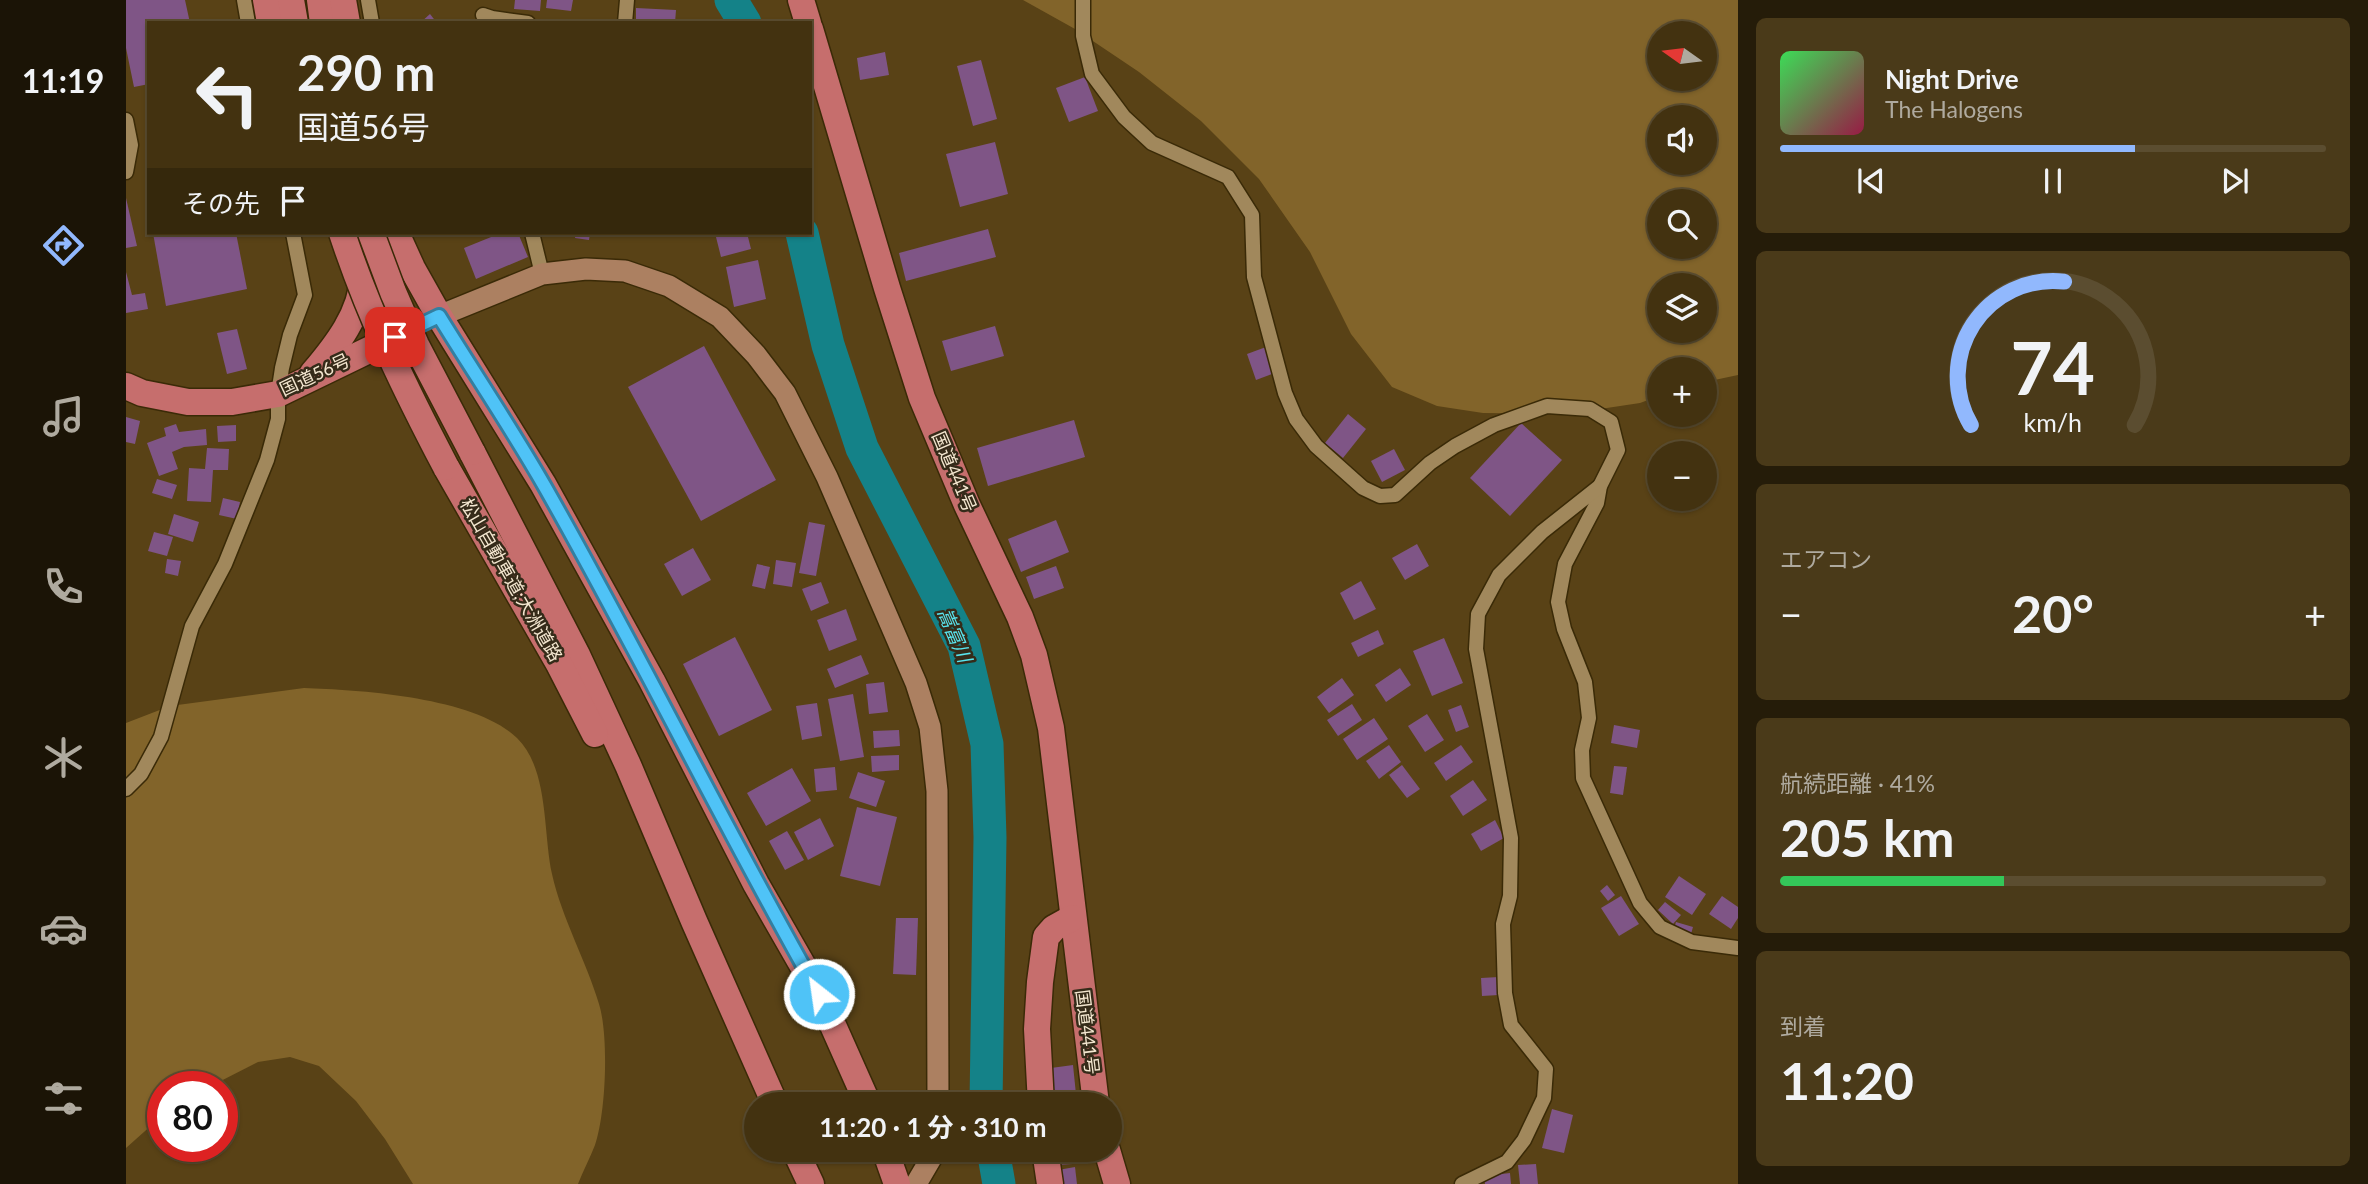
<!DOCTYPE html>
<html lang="ja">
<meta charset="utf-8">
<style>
body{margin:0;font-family:Lato,"Noto Sans JP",sans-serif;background:#4a3a19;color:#f1f3f6;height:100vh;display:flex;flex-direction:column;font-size:26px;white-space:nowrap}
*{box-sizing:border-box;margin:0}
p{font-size:23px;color:#afaa9f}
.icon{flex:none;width:38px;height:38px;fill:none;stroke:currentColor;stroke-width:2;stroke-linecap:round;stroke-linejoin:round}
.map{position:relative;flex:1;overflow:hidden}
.details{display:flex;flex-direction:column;gap:18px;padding:18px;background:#251c09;width:630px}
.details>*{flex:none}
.banner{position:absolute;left:21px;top:21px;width:665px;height:214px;border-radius:0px;box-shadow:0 2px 5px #0004,0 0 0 2px #5b4d30;background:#433210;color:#f1f3f6;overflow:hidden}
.needle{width:46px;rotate:284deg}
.controls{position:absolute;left:1521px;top:21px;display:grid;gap:14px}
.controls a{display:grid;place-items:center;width:70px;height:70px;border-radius:50%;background:#433210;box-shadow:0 2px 5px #0004,0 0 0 2px #5b4d30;font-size:35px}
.speed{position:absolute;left:21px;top:1071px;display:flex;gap:14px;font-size:35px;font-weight:700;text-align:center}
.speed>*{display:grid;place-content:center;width:91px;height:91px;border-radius:50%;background:#433210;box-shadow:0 2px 5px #0004,0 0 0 2px #5b4d30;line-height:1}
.speed .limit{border:10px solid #d22;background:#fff;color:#111}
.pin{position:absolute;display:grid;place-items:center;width:60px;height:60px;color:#fff;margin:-30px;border-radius:14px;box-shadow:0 4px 10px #0006}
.me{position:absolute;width:77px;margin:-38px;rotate:330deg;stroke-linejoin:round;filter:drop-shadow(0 0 5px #0008)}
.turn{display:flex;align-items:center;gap:24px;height:147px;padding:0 35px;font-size:32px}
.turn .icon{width:91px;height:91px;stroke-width:2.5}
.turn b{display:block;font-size:49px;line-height:60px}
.then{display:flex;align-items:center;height:66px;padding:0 35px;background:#0003;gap:14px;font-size:26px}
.big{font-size:52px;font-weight:700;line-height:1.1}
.details .widget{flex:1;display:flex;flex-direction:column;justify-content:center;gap:10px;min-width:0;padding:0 24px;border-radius:10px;background:#4a3a19}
.details .dial{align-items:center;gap:0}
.dial svg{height:182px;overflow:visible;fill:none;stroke:#5b4d30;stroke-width:7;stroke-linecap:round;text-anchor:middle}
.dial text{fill:#f1f3f6;stroke:none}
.song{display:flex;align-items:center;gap:21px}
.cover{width:84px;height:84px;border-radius:10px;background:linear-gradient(135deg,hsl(130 70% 55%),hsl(340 70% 35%))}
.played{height:7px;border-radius:4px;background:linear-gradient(90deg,#91b8fd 65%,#5b4d30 65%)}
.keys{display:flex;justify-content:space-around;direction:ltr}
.heat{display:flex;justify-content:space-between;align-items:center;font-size:38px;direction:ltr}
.charge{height:10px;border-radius:5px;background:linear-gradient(90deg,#34c759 41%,#5b4d30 0)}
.trip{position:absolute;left:618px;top:1092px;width:378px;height:70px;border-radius:35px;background:#433210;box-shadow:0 2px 5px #0004,0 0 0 2px #5b4d30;font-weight:700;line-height:70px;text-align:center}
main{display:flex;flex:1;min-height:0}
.tabs{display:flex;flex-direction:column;width:126px;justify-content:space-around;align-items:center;background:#1b1406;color:#afaa9f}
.tabs .icon{width:49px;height:49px}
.tabs .selected{color:#91b8fd}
.tabs b{font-size:32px;color:#f1f3f6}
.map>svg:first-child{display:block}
.green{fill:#82642a;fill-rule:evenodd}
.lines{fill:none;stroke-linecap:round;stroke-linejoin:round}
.river{stroke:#148288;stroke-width:33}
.building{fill:#7f5586}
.street-casing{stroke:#3a2a07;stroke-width:17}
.secondary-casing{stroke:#3a2a07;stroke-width:24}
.highway-casing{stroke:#3a2a07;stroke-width:29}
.street{stroke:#a1885c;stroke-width:14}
.secondary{stroke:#ac8061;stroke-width:21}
.highway{stroke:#c66e6d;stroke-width:26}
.highway-bridge-casing{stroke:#3a2a07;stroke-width:29;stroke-linecap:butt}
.highway-bridge{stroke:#c66e6d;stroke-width:26}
.route-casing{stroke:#337fa1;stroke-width:18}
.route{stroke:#4fc3f7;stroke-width:12}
.labels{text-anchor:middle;stroke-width:5;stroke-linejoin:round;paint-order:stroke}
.street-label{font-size:18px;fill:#f4e7d0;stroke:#352b19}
.water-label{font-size:19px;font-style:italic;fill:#59e5ef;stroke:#352b19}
</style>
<main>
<nav class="tabs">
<b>11:19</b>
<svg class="icon selected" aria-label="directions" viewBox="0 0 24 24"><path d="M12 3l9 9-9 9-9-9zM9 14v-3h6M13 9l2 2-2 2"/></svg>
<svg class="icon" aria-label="music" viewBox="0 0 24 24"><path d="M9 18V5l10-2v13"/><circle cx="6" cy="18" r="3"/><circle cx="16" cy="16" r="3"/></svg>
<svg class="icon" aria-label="phone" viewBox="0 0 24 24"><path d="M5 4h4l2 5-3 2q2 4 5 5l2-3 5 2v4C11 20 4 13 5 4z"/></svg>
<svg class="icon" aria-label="climate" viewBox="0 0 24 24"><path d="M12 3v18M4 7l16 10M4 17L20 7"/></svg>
<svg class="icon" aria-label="car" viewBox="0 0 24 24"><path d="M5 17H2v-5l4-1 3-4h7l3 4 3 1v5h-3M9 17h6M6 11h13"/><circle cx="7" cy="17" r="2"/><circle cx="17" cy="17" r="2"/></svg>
<svg class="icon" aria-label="filters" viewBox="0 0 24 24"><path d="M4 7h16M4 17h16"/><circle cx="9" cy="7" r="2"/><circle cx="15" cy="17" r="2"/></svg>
</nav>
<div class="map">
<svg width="1612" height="1184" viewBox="0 0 1612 1184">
<rect width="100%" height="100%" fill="#594216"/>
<g class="green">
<path d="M897,0H1612V375L1579,382L1578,369H1533V396L1514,403L1441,414L1357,413L1311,406L1266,387L1225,334L1184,252L1133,179L1075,121L1013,72L949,29ZM1533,33H1578V79H1533ZM1533,117H1578V163H1533ZM1533,201H1578V247H1533ZM1533,285H1578V331H1533Z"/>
<path d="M178,688C235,690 349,697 391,738C423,769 417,833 426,874C436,919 460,960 473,1004C483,1036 480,1113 469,1145C464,1158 457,1171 452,1184H287L259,1139L230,1101L193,1066L164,1057L132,1062L83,1087H37V1115L0,1148V723L44,706Z"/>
</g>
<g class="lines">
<g class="river">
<path d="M605,0L619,23"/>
<path d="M676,233L702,345L736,448L838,646L861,744L864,837L860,1104"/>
<path d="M867,1150L873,1184"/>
</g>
</g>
<g class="building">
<path d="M0,0H59L64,23H23V84L8,87L0,48Z"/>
<path d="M389,0H415L414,11L388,9Z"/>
<path d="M421,0H447L445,11L420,8Z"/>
<path d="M510,8L550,10L549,23H510Z"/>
<path d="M304,14L311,23H294Z"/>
<path d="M759,52L763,75L734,80L731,58Z"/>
<path d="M855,60L871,119L847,126L831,66Z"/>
<path d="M959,77L972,111L943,122L930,88Z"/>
<path d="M869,142L882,194L834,207L820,154Z"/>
<path d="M0,198L11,246L0,248Z"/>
<path d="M862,229L870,257L780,281L773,253Z"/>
<path d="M27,233H110L121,289L40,306Z"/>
<path d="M375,233H392L402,257L350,279L338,248Z"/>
<path d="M450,233H464L463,240L449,238Z"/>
<path d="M589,233H621L625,249L595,257Z"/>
<path d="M632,260L640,299L608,307L600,267Z"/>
<path d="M0,272L6,295L19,293L22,309L0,313Z"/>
<path d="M869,326L878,356L825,371L816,341Z"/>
<path d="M111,329L121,369L101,374L91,333Z"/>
<path d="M578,346L650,480L575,521L502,387Z"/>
<path d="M1140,347L1149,373L1130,380L1121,354Z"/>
<path d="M1222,414L1240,429L1217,458L1199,443Z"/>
<path d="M0,417L14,421L9,444L0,442Z"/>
<path d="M948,420L959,457L862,486L851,448Z"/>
<path d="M1395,423L1436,460L1384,516L1344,478Z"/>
<path d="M50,424L53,432L80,429L81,445L58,447L46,452L52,469L33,476L21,443L40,436L38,428Z"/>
<path d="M110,425V441L92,442L91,426Z"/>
<path d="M81,448L103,449L102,470H87L85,502L61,501L63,468L79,469Z"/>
<path d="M1268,449L1279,470L1256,482L1245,461Z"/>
<path d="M31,479L51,485L46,499L26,493Z"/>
<path d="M97,498L114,502L111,519L93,515Z"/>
<path d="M48,514L73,522L67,542L42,534Z"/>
<path d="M930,520L943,552L895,572L882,539Z"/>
<path d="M683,522L699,525L690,576L673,573Z"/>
<path d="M28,532L47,537L41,556L22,551Z"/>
<path d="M1291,544L1303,566L1279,580L1266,558Z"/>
<path d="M567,548L585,580L556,596L538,564Z"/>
<path d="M41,559L55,561L52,576L39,573Z"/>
<path d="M650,560L670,563L666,587L647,584Z"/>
<path d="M631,564L644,567L639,589L626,586Z"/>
<path d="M930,566L938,588L908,599L900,577Z"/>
<path d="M1235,581L1250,609L1228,620L1214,593Z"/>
<path d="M695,582L703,603L685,611L676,589Z"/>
<path d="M720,609L731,640L703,651L691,620Z"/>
<path d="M1252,630L1258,644L1232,657L1225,643Z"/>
<path d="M609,637L646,710L593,736L557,664Z"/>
<path d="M1318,638L1337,683L1306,696L1287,651Z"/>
<path d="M735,655L743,674L709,688L701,669Z"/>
<path d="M1274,668L1285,685L1260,702L1249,685Z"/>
<path d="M1216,678L1228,695L1203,713L1191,697Z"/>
<path d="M758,682L762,712L743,714L740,684Z"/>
<path d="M727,694L738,757L714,761L702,699Z"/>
<path d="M691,703L696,736L676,740L670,706Z"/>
<path d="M1226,704L1236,720L1212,736L1201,720Z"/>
<path d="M1335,705L1343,727L1330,732L1322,710Z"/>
<path d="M1301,714L1318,740L1299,752L1282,726Z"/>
<path d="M1248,718L1262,739L1231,760L1217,739Z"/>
<path d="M1488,725L1514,730L1511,748L1485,743Z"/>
<path d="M773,730L774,746L748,748L747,731Z"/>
<path d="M1263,745L1275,762L1253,779L1240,761Z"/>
<path d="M1335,745L1347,762L1320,781L1308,763Z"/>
<path d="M773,755V770L746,772L745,756Z"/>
<path d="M1276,765L1294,789L1281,798L1263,775Z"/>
<path d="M1488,766L1501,767L1497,795L1484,793Z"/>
<path d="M709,767L711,790L690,792L688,769Z"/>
<path d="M666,768L685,801L640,826L621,793Z"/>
<path d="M732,772L759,781L750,807L723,798Z"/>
<path d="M1347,780L1361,800L1337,816L1324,796Z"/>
<path d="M731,807L771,817L754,886L714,876Z"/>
<path d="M694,818L708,846L682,860L668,832Z"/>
<path d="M1369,820L1378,838L1355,851L1345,834Z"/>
<path d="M661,831L678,860L659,870L643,841Z"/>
<path d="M1553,876L1580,894L1566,915L1539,897Z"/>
<path d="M1481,885L1489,895L1482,901L1474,891Z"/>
<path d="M1495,896L1513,924L1493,936L1475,908Z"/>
<path d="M1596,896L1612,907V918L1605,929L1583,914Z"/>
<path d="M1539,902L1555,915L1547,924L1532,910Z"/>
<path d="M770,918H792L790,975L767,974Z"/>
<path d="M1550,922L1567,927L1565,934L1548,929Z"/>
<path d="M1373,977V995L1356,996L1355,978Z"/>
<path d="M947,1065L951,1104H928L925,1068Z"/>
<path d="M1426,1109L1447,1115L1438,1153L1416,1148Z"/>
<path d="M945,1150L947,1164L930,1165L929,1151Z"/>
<path d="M1410,1164L1412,1184H1394L1392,1165Z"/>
<path d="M949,1167L951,1184H934L932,1170Z"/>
<path d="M1384,1173L1385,1184H1359L1358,1176Z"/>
</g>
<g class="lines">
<g class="street-casing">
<g id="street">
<path d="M118,0L122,23"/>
<path d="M242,0L246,23"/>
<path d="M957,0V36L966,74L998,117L1026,143L1102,177L1126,215L1128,277L1159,393L1170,419L1190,446L1237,488L1254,496L1269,495L1304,463L1329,446L1368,425L1421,406L1464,409L1485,422L1492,450L1474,486L1471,503L1439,564L1432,602L1438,629L1459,682L1463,718L1456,750L1457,778L1514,903L1534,927L1566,942L1612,948"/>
<path d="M357,15L366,18L402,23"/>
<path d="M499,23L501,0"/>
<path d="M0,120L5,145L0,172"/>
<path d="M406,233L416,274"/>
<path d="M0,789L15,774L35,737L66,626L99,564L141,460L152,419V394L156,368L164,335L179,295L167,233"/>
<path d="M1336,1184L1381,1162L1398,1140L1418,1098L1420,1069L1385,1025L1379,993L1377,924L1384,896L1385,838L1350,649L1352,614L1373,575L1416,532L1474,486"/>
</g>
</g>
<g class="secondary-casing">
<g id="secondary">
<path d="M313,316L416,274L460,269L499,271L543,286L594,317L630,355L659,393L701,477L790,683L804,727L811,791L812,1104"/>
<path d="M790,1184L807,1155L808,1150"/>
</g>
</g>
<g class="highway-casing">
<g id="highway">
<path d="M140,0L144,23"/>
<path d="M165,0L169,23"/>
<path d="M194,0L197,23"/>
<path d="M217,0L221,23"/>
<path d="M675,0L682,23"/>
<path d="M684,29L761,288L796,398L841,505L894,617L908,655L925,728L970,1104"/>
<path d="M270,233L286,268L313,316L417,484L526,681L630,884L693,994L742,1104"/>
<path d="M187,373C210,346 236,313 237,276"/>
<path d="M0,386L16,393L62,402H106L152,394L280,332"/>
<path d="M346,452L451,655L502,765L568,921L649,1104"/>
<path d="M320,467L433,664L469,734"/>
<path d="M915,1104L911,1029L914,982L920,937L928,928L946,918"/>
<path d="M669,1150L685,1184"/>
<path d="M759,1150L771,1184"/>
<path d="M919,1150L924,1184"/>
<path d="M981,1150L991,1184"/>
</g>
</g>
<use href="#street" class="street"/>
<use href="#secondary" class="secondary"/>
<use href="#highway" class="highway"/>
<g class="highway-bridge-casing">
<g id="highway-bridge">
<path d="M216,233C243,315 280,391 320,467"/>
<path d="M245,233L267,292L290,345L346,452"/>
</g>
</g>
<use href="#highway-bridge" class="highway-bridge"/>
</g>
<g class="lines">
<g class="route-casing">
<path id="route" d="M269,337L313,316C348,373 386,429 419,487C514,654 598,827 693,994"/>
</g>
<use href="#route" class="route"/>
</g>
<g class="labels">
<g class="street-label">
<text transform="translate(189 375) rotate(-25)" y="6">国道56号</text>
<text transform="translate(828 472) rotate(67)" y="6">国道441号</text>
<text transform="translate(385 580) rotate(60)" y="6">松山自動車道;大洲道路</text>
<text transform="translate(961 1032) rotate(83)" y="6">国道441号</text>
</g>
<g class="water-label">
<text transform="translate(829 635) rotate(67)" y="7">嵩富川</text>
</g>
</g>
</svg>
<div class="controls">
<a><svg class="needle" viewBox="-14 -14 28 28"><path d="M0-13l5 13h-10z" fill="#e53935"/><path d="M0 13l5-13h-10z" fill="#afaa9f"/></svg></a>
<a><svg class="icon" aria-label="sound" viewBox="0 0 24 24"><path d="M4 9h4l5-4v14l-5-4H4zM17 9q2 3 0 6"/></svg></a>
<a><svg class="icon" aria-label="search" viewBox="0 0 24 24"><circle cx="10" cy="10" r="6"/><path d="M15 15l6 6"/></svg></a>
<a><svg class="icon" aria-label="layers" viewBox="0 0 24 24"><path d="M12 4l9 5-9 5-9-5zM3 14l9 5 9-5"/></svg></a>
<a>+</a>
<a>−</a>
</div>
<div class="speed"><div class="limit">80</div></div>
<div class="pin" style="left:269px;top:337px;background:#d93025"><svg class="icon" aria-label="arrive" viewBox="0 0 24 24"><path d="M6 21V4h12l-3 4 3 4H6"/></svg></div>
<svg class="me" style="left:693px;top:994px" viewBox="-20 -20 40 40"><circle r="17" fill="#4fc3f7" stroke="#fff" stroke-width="3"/><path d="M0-11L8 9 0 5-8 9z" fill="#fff"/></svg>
<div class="trip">11:20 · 1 分 · 310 m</div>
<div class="banner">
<div class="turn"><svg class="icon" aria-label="left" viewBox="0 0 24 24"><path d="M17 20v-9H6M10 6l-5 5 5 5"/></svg><div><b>290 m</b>国道56号</div></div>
<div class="then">その先<svg class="icon" aria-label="arrive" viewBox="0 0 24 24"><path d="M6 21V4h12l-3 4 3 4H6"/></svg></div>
</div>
</div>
<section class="details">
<div class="widget">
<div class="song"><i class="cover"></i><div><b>Night Drive</b><p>The Halogens</p></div></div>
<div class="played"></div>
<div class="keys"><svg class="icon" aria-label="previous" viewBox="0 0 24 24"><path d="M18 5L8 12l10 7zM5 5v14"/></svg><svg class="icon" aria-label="pause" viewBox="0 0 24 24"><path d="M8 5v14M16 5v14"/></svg><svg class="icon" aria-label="next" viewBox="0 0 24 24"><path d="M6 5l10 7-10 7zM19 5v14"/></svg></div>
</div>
<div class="widget dial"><svg viewBox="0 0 100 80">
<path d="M14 69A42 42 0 1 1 86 69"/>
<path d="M14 69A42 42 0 0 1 55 6" stroke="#91b8fd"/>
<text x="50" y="56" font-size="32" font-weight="700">74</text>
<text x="50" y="72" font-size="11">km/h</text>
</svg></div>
<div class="widget"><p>エアコン</p>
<div class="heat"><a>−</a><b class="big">20°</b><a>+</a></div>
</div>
<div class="widget"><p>航続距離 · 41%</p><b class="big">205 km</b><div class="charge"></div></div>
<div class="widget"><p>到着</p><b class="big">11:20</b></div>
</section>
</main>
